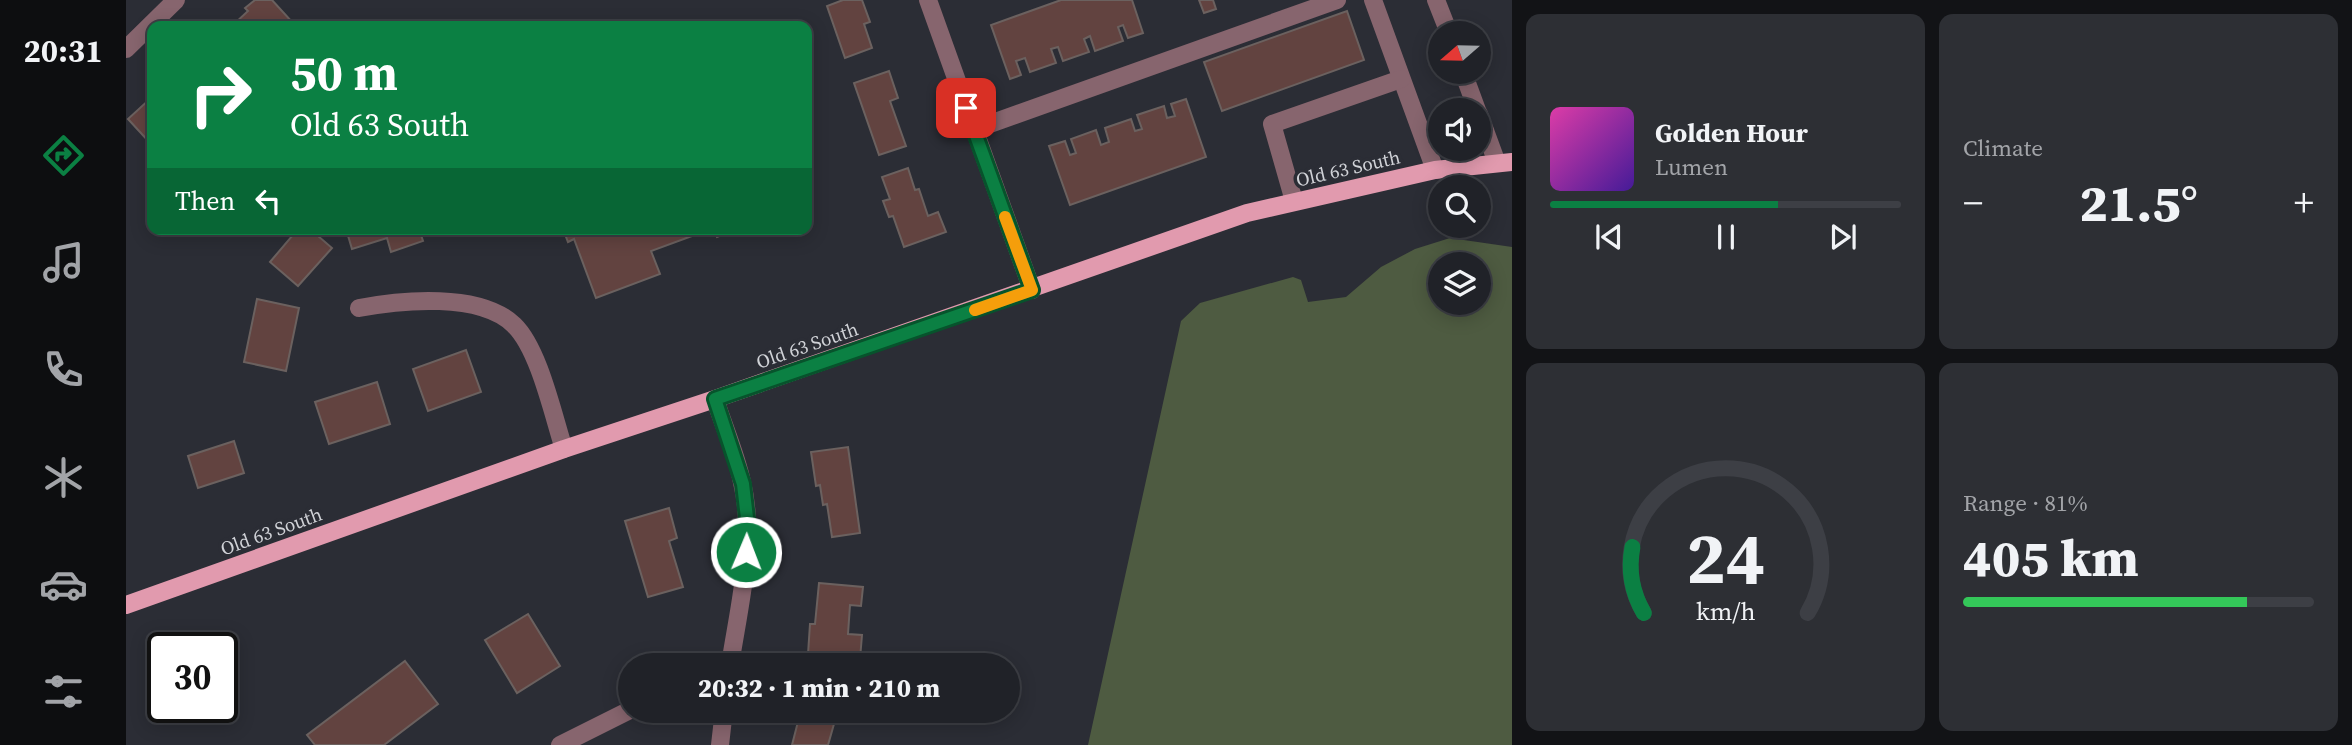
<!DOCTYPE html>
<meta charset="utf-8">
<style>
body{margin:0;font-family:"Source Serif 4",serif;background:#2d2f34;color:#f1f3f6;height:100vh;display:flex;flex-direction:column;font-size:26px;white-space:nowrap}
*{box-sizing:border-box;margin:0}
p{font-size:23px;color:#a2a4a8}
.icon{flex:none;width:38px;height:38px;fill:none;stroke:currentColor;stroke-width:2;stroke-linecap:round;stroke-linejoin:round}
.map{position:relative;flex:1;overflow:hidden}
.details{display:flex;flex-direction:column;gap:14px;padding:14px;background:#121316;width:840px}
.details>*{flex:none}
.top-card{position:absolute;left:21px;top:21px;width:665px;height:214px;border-radius:14px;box-shadow:0 4px 18px #0003,0 0 0 2px #3d3f45;background:#0b8043;color:#fff;overflow:hidden}
.needle{width:46px;rotate:250deg}
.buttons{position:absolute;left:1302px;top:21px;display:grid;gap:14px}
.buttons a{display:grid;place-items:center;width:63px;height:63px;border-radius:50%;background:#202228;box-shadow:0 4px 18px #0003,0 0 0 2px #3d3f45;font-size:35px}
.speed{position:absolute;left:21px;top:632px;display:flex;gap:14px;font-size:35px;font-weight:700;text-align:center}
.speed>*{display:grid;place-content:center;width:91px;height:91px;border-radius:50%;background:#202228;box-shadow:0 4px 18px #0003,0 0 0 2px #3d3f45;line-height:1}
.speed .limit{border:4px solid #111;border-radius:10px;background:#fff;color:#111}
.pin{position:absolute;display:grid;place-items:center;width:60px;height:60px;color:#fff;margin:-30px;border-radius:14px;box-shadow:0 4px 10px #0006}
.me{position:absolute;width:77px;margin:-38px;rotate:1deg;stroke-linejoin:round;filter:drop-shadow(0 0 5px #0008)}
.turn{display:flex;align-items:center;gap:24px;height:147px;padding:0 28px;font-size:32px}
.turn .icon{width:91px;height:91px;stroke-width:2.5}
.turn b{display:block;font-size:49px;line-height:60px}
.then{display:flex;align-items:center;height:66px;padding:0 28px;background:#0003;gap:14px;font-size:26px}
.big{font-size:52px;font-weight:800;line-height:1.1}
.details .widget{flex:1;display:flex;flex-direction:column;justify-content:center;gap:10px;min-width:0;padding:0 24px;border-radius:14px;background:#2d2f34}
.details .dial{align-items:center;gap:0}
.dial svg{height:182px;overflow:visible;fill:none;stroke:#3d3f45;stroke-width:7;stroke-linecap:round;text-anchor:middle}
.dial text{fill:#f1f3f6;stroke:none}
.song{display:flex;align-items:center;gap:21px}
.cover{width:84px;height:84px;border-radius:10px;background:linear-gradient(135deg,hsl(320 70% 55%),hsl(260 70% 35%))}
.played{height:7px;border-radius:4px;background:linear-gradient(90deg,#0b8043 65%,#3d3f45 65%)}
.keys{display:flex;justify-content:space-around;direction:ltr}
.heat{display:flex;justify-content:space-between;align-items:center;font-size:38px;direction:ltr}
.charge{height:10px;border-radius:5px;background:linear-gradient(90deg,#34c759 81%,#3d3f45 0)}
.details .tiles{flex:1;display:grid;gap:14px;grid-template-columns:repeat(2,1fr)}
.trip{position:absolute;left:492px;top:653px;width:402px;height:70px;border-radius:35px;background:#202228;box-shadow:0 4px 18px #0003,0 0 0 2px #3d3f45;font-weight:800;line-height:70px;text-align:center}
main{display:flex;flex:1;min-height:0}
.tabs{display:flex;flex-direction:column;width:126px;justify-content:space-around;align-items:center;background:#0d0e10;color:#a2a4a8}
.tabs .icon{width:49px;height:49px}
.tabs .current{color:#0b8043}
.tabs b{font-size:32px;color:#f1f3f6}
.map>svg:first-child{display:block}
.forest{fill:#4e5b41;fill-rule:evenodd}
.building{fill:#624340;stroke:#6b615f;stroke-width:2}
.lines{fill:none;stroke-linecap:round;stroke-linejoin:round}
.minor{stroke:#87656e;stroke-width:18}
.major{stroke:#e19aae;stroke-width:18}
.route-casing{stroke:#07532c;stroke-width:18}
.route{stroke:#0b8043;stroke-width:12}
.slow{stroke:#f59e0b;stroke-width:12}
.labels{text-anchor:middle;stroke-width:7;stroke-linejoin:round;paint-order:stroke}
.street-label{font-size:19px;fill:#d0d2d7;stroke:#2b2d35}
</style>
<main>
<nav class="tabs">
<b>20:31</b>
<svg class="icon current" aria-label="directions" viewBox="0 0 24 24"><path d="M12 3l9 9-9 9-9-9zM9 14v-3h6M13 9l2 2-2 2"/></svg>
<svg class="icon" aria-label="music" viewBox="0 0 24 24"><path d="M9 18V5l10-2v13"/><circle cx="6" cy="18" r="3"/><circle cx="16" cy="16" r="3"/></svg>
<svg class="icon" aria-label="phone" viewBox="0 0 24 24"><path d="M5 4h4l2 5-3 2q2 4 5 5l2-3 5 2v4C11 20 4 13 5 4z"/></svg>
<svg class="icon" aria-label="climate" viewBox="0 0 24 24"><path d="M12 3v18M4 7l16 10M4 17L20 7"/></svg>
<svg class="icon" aria-label="car" viewBox="0 0 24 24"><path d="M5 17H2v-5l4-1 3-4h7l3 4 3 1v5h-3M9 17h6M6 11h13"/><circle cx="7" cy="17" r="2"/><circle cx="17" cy="17" r="2"/></svg>
<svg class="icon" aria-label="filters" viewBox="0 0 24 24"><path d="M4 7h16M4 17h16"/><circle cx="9" cy="7" r="2"/><circle cx="15" cy="17" r="2"/></svg>
</nav>
<div class="map">
<svg width="1386" height="745" viewBox="0 0 1386 745">
<rect width="100%" height="100%" fill="#2b2d35"/>
<path class="forest" d="M1324,238L1386,247V745H962L1055,321L1074,303L1167,277L1175,280L1182,302L1220,297L1255,267L1289,249ZM1314,264H1353V303H1314Z"/>
<g class="building">
<path d="M129,0H146L167,23L164,26H106L122,11L119,8Z"/>
<path d="M717,0H736L744,22L738,24L746,48L719,58L701,6Z"/>
<path d="M935,0H1006L1017,33L1002,38L997,25L992,27L997,41L969,51L964,36L958,39L963,52L937,61L932,47L925,49L930,63L904,72L899,58L890,61L895,75L884,79L865,25Z"/>
<path d="M1073,0H1087L1090,9L1078,13Z"/>
<path d="M1221,11L1238,60L1096,111L1078,62Z"/>
<path d="M763,71L772,98L764,101L780,146L753,155L728,83Z"/>
<path d="M26,97V143L25,144L2,119Z"/>
<path d="M1060,99L1080,157L944,205L923,146L939,141L944,155L950,153L945,139L970,130L975,145L983,142L979,128L1005,119L1009,131L1016,129L1011,115L1038,106L1041,118L1049,116L1045,104Z"/>
<path d="M782,168L789,190L793,189L802,216L812,212L820,232L778,247L767,216L763,217L757,201L764,199L756,177Z"/>
<path d="M172,229H184L206,248L172,286L144,262Z"/>
<path d="M220,229H293L297,241L265,252L261,238L226,249Z"/>
<path d="M437,229H585L525,251L534,274L470,298L448,239L442,242Z"/>
<path d="M588,229H612L591,237Z"/>
<path d="M131,299L173,308L160,371L118,362Z"/>
<path d="M340,350L355,392L302,411L287,369Z"/>
<path d="M251,382L264,424L203,444L189,402Z"/>
<path d="M108,441L118,473L72,488L62,456Z"/>
<path d="M722,447L734,533L706,537L701,504L697,505L694,485L690,486L685,452Z"/>
<path d="M543,508L551,538L543,541L557,587L522,597L499,521Z"/>
<path d="M693,583L737,587L735,606L724,605L722,634L736,635L734,659L682,654L684,624H689Z"/>
<path d="M402,614L434,666L391,693L359,640Z"/>
<path d="M279,661L312,704L258,745H189L181,735Z"/>
<path d="M675,710H712L702,745H666Z"/>
</g>
<g class="lines">
<g class="minor">
<path d="M802,0L906,290"/>
<path d="M1247,0L1309,170"/>
<path d="M1310,0L1323,33"/>
<path d="M0,49L50,0"/>
<path d="M1337,72L1351,110"/>
<path d="M1353,114L1371,163"/>
<path d="M847,130L1211,0"/>
<path d="M1168,201L1146,124L1275,79"/>
<path d="M233,308C275,300 354,292 388,325C413,349 427,415 438,449"/>
<path d="M589,399C598,427 610,454 616,482C630,541 613,606 604,665"/>
<path d="M434,745L504,710"/>
<path d="M594,745L598,710"/>
</g>
<path class="major" d="M0,605L438,449L589,399L1121,213L1309,170L1386,162"/>
</g>
<g class="lines">
<g class="route-casing">
<path id="route" d="M620,552L621,518L617,484L589,399L906,290L840,108"/>
</g>
<use href="#route" class="route"/>
<path class="slow" d="M849,310L906,290L879,217"/>
</g>
<g class="labels">
<g class="street-label">
<text transform="translate(1222 168) rotate(-13)" y="7">Old 63 South</text>
<text transform="translate(681 345) rotate(-19)" y="7">Old 63 South</text>
<text transform="translate(145 531) rotate(-20)" y="7">Old 63 South</text>
</g>
</g>
</svg>
<div class="buttons">
<a><svg class="needle" viewBox="-14 -14 28 28"><path d="M0-13l5 13h-10z" fill="#e53935"/><path d="M0 13l5-13h-10z" fill="#a2a4a8"/></svg></a>
<a><svg class="icon" aria-label="sound" viewBox="0 0 24 24"><path d="M4 9h4l5-4v14l-5-4H4zM17 9q2 3 0 6"/></svg></a>
<a><svg class="icon" aria-label="search" viewBox="0 0 24 24"><circle cx="10" cy="10" r="6"/><path d="M15 15l6 6"/></svg></a>
<a><svg class="icon" aria-label="layers" viewBox="0 0 24 24"><path d="M12 4l9 5-9 5-9-5zM3 14l9 5 9-5"/></svg></a>
</div>
<div class="speed"><div class="limit">30</div></div>
<div class="pin" style="left:840px;top:108px;background:#d93025"><svg class="icon" aria-label="arrive" viewBox="0 0 24 24"><path d="M6 21V4h12l-3 4 3 4H6"/></svg></div>
<svg class="me" style="left:620px;top:552px" viewBox="-20 -20 40 40"><circle r="17" fill="#0b8043" stroke="#fff" stroke-width="3"/><path d="M0-11L8 9 0 5-8 9z" fill="#fff"/></svg>
<div class="trip">20:32 · 1 min · 210 m</div>
<div class="top-card">
<div class="turn"><svg class="icon" aria-label="right" viewBox="0 0 24 24"><path d="M7 20v-9h11M14 6l5 5-5 5"/></svg><div><b>50 m</b>Old 63 South</div></div>
<div class="then">Then<svg class="icon" aria-label="left" viewBox="0 0 24 24"><path d="M17 20v-9H6M10 6l-5 5 5 5"/></svg></div>
</div>
</div>
<section class="details">
<div class="tiles">
<div class="widget">
<div class="song"><i class="cover"></i><div><b>Golden Hour</b><p>Lumen</p></div></div>
<div class="played"></div>
<div class="keys"><svg class="icon" aria-label="previous" viewBox="0 0 24 24"><path d="M18 5L8 12l10 7zM5 5v14"/></svg><svg class="icon" aria-label="pause" viewBox="0 0 24 24"><path d="M8 5v14M16 5v14"/></svg><svg class="icon" aria-label="next" viewBox="0 0 24 24"><path d="M6 5l10 7-10 7zM19 5v14"/></svg></div>
</div>
<div class="widget"><p>Climate</p>
<div class="heat"><a>−</a><b class="big">21.5°</b><a>+</a></div>
</div>
<div class="widget dial"><svg viewBox="0 0 100 80">
<path d="M14 69A42 42 0 1 1 86 69"/>
<path d="M14 69A42 42 0 0 1 9 40" stroke="#0b8043"/>
<text x="50" y="56" font-size="32" font-weight="700">24</text>
<text x="50" y="72" font-size="11">km/h</text>
</svg></div>
<div class="widget"><p>Range · 81%</p><b class="big">405 km</b><div class="charge"></div></div>
</div>
</section>
</main>
